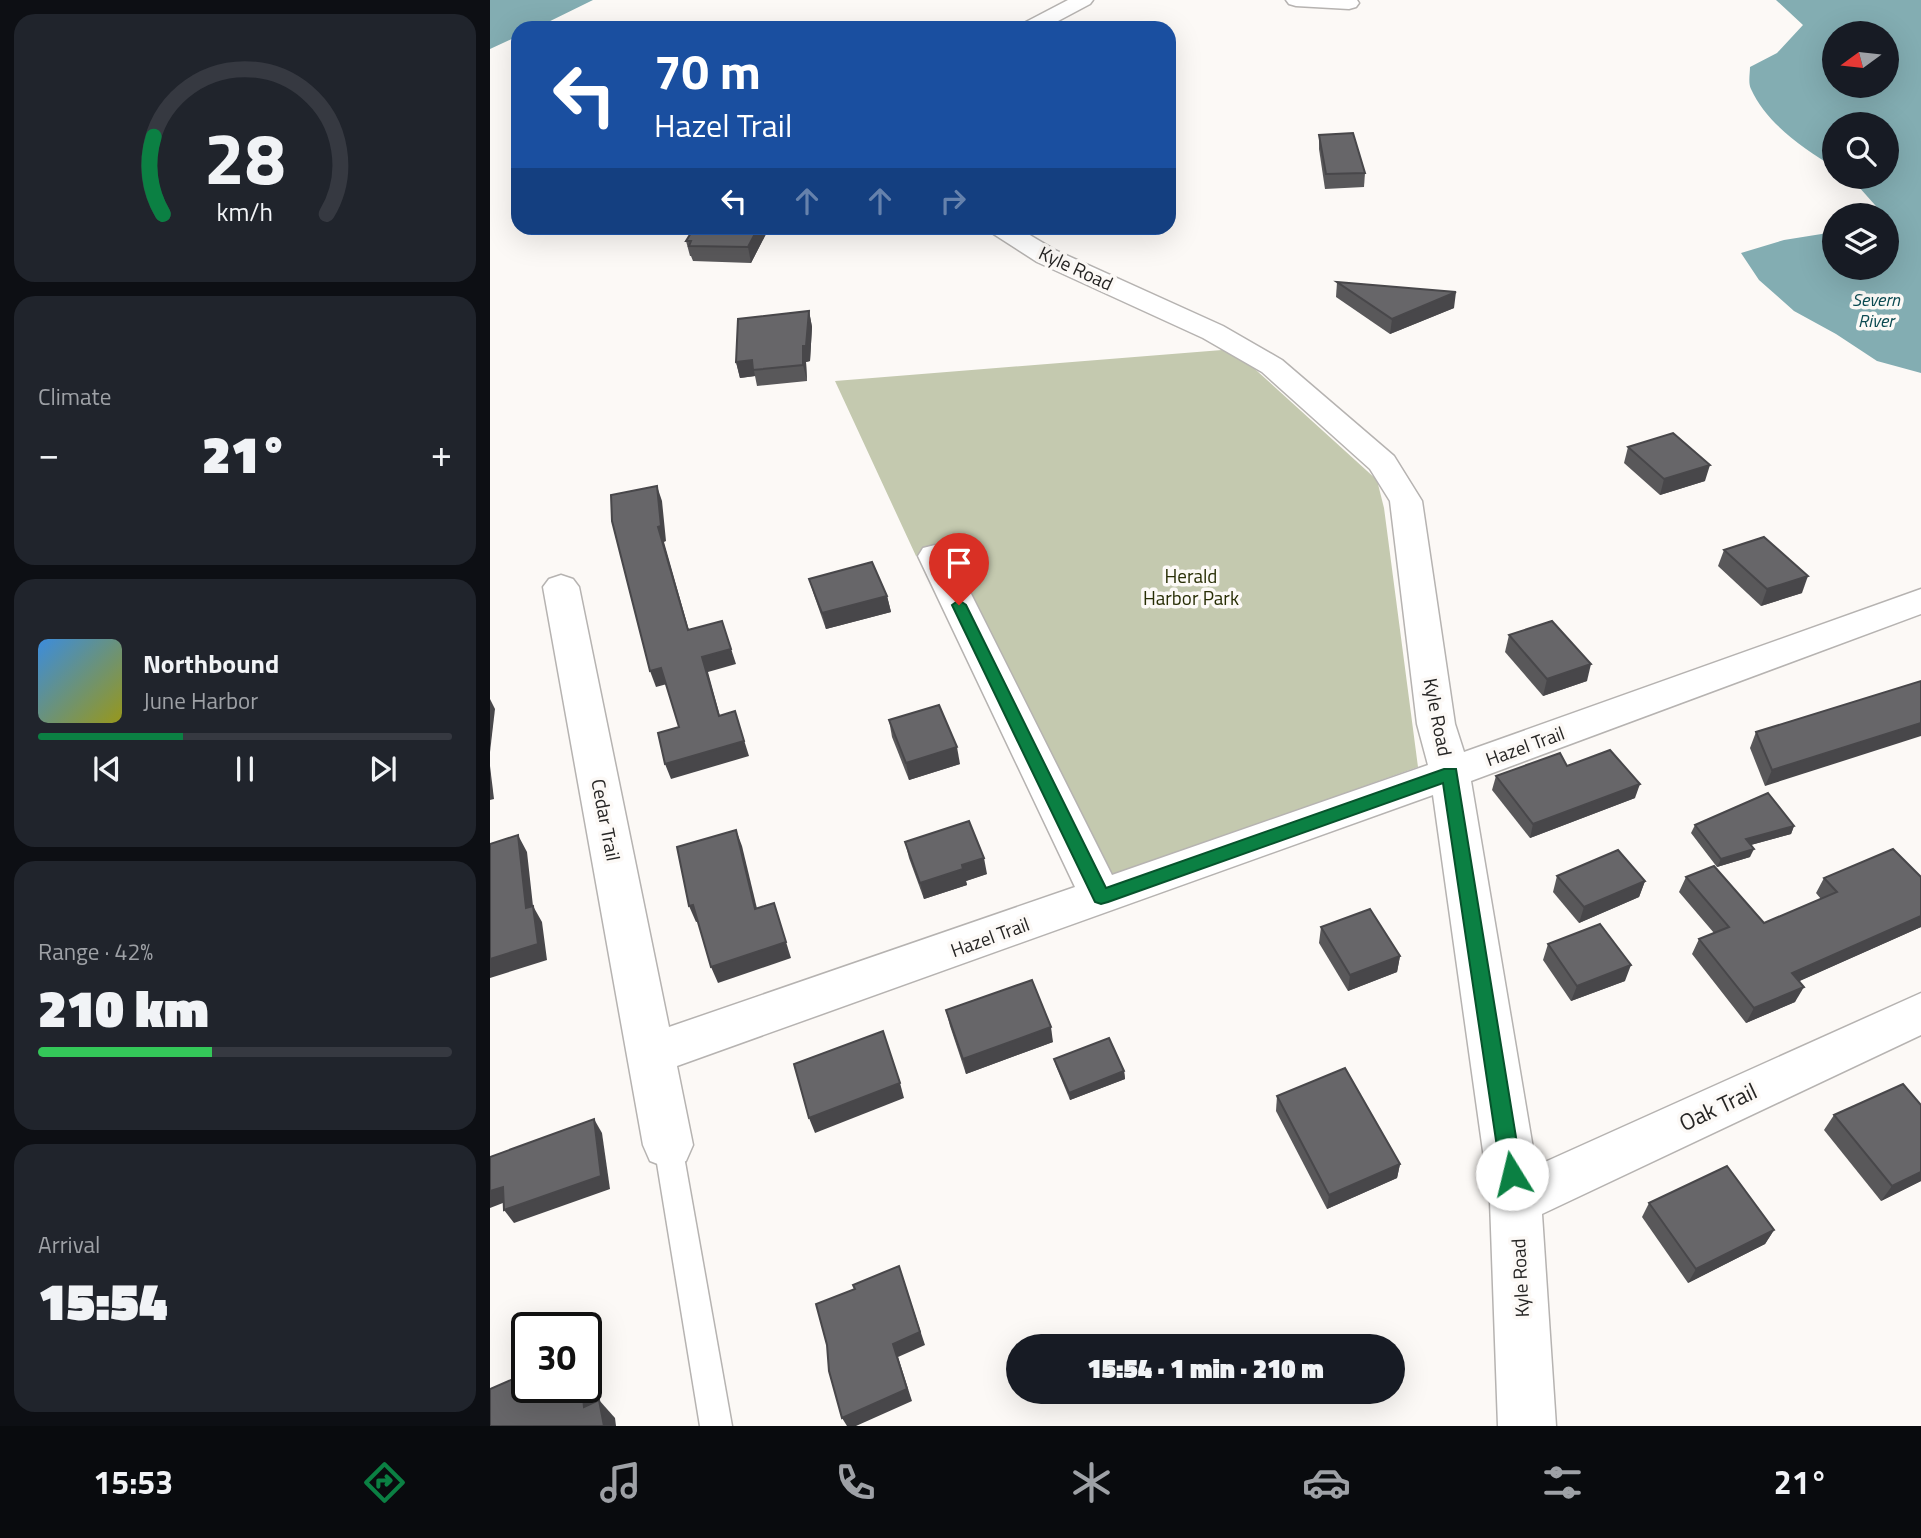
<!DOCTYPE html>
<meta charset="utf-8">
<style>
body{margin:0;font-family:"Titillium Web",sans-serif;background:#20242c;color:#f1f3f6;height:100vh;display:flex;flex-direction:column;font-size:26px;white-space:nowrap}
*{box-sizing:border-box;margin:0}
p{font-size:23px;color:#9ea1a6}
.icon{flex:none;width:38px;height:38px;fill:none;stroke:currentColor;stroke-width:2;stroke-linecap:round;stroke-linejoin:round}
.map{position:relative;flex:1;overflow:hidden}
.sheet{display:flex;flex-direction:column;gap:14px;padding:14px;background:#0d0f14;width:490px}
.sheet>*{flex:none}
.banner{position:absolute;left:21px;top:21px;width:665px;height:214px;border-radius:21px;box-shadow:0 7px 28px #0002;background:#1a4fa0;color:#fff;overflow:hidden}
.needle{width:46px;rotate:255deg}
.buttons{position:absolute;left:1332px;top:21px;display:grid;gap:14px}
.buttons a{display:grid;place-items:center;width:77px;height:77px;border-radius:50%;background:#171b24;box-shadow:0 7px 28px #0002;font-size:35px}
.speed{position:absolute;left:21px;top:1312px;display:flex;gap:14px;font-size:35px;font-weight:700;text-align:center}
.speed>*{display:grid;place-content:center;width:91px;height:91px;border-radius:50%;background:#171b24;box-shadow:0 7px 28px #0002;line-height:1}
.speed .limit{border:4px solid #111;border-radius:10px;background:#fff;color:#111}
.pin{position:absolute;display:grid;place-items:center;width:60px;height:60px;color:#fff;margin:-72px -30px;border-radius:50% 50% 50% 0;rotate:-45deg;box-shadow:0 0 7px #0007}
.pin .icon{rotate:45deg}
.me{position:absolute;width:77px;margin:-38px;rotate:351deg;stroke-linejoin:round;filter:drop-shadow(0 0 5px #0008)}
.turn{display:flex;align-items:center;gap:24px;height:147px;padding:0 28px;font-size:32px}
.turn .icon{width:91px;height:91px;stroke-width:2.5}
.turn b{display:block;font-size:49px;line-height:60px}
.lanes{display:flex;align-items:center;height:66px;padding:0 28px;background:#0003;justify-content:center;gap:35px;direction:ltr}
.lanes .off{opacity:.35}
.big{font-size:52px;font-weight:800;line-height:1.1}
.sheet .widget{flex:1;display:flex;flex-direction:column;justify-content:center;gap:10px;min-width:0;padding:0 24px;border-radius:21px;background:#20242c}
.sheet .dial{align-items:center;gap:0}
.dial svg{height:182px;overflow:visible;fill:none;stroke:#363941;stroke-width:7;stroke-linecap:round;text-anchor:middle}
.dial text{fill:#f1f3f6;stroke:none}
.song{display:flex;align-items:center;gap:21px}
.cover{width:84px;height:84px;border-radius:10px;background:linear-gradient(135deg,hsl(210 70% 55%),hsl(60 70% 35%))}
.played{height:7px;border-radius:4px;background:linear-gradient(90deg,#0b8043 35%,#363941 35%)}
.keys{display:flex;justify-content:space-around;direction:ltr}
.heat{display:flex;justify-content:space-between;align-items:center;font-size:38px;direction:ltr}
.charge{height:10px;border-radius:5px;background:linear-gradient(90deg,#34c759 42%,#363941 0)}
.trip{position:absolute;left:516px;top:1334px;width:399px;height:70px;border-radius:35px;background:#171b24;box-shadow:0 7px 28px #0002;font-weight:800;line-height:70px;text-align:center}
.tabs{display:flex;height:112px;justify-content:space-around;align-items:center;background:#090b0e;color:#9ea1a6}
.tabs .icon{width:49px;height:49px}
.tabs .active{color:#0b8043}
.tabs b{font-size:32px;color:#f1f3f6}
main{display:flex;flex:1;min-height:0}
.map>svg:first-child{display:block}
.green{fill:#c4c9af}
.water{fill:#83adb2;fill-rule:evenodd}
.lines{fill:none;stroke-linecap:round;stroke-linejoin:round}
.service-casing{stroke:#b6b3b1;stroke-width:3}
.minor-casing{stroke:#b6b3b1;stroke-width:3}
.service{fill:#fff;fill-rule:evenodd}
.minor{fill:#fff;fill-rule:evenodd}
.wall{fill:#59585a}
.shaded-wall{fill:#48474a}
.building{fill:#676669;stroke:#48474a;stroke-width:2}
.route{fill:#0b8043;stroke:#07532c;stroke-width:2}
.labels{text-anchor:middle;stroke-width:7;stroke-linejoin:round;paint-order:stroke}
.far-water-label{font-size:18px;font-style:italic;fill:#0c4b52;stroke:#fcf9f6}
.street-label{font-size:19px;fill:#262524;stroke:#fcf9f6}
.park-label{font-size:19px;fill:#282e05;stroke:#fcf9f6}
.near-street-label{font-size:23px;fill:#262524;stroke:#fcf9f6}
</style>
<main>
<section class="sheet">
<div class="widget dial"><svg viewBox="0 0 100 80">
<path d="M14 69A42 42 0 1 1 86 69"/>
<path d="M14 69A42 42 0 0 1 10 35" stroke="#0b8043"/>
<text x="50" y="56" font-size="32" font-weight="700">28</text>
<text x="50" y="72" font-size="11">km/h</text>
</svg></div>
<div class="widget"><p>Climate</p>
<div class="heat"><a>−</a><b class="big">21°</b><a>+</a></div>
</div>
<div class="widget">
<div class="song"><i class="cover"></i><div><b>Northbound</b><p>June Harbor</p></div></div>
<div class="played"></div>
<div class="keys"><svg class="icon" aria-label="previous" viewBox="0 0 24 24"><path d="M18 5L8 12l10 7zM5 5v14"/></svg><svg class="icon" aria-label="pause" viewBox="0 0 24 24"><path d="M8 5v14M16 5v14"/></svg><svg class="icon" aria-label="next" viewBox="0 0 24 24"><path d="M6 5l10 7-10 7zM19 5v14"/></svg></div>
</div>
<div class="widget"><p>Range · 42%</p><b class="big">210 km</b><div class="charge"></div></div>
<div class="widget"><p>Arrival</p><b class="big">15:54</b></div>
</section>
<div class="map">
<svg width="1431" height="1426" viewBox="0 0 1431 1426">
<rect width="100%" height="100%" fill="#fcf9f6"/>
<path class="green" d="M732,350L756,361L887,480L894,508L928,767L620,877L456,548L426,556L345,381Z"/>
<g class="water">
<path d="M0,0H103L46,28H28V36L0,49Z"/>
<path d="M1286,0H1431V373L1387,361L1346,334L1304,311L1269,280L1251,253L1294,240L1344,232V268H1396V215H1391L1393,214L1360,177H1396V124H1344V167C1313,148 1276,123 1261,89C1258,83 1260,74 1260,67L1287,53L1313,25ZM1344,33H1396V86H1344Z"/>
</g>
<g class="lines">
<g class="service-casing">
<path id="service" d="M178,1132L188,1136L192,1145L242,1426H210L164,1145L168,1136Z"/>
</g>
<g class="minor-casing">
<g id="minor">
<path d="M578,0H603L600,4L555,28H529L532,24Z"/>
<path d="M796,0H867L869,3L866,7L859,9L806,6L799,4Z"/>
<path d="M498,228H528L565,250L733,326L792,360L904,456L932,501L965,724L974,752L1431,589V614L981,781L1046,1166L1431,993V1035L1052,1214L1066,1426H1008L1000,1201L943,795L187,1066L203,1145L196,1161L178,1168L160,1161L153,1145L53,587L59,579L71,575L83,579L89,587L179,1027L585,887L428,556L433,548L445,545L457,548L462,556L622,875L938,765L927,724L900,501L880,469L772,372L713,338L547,262L502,233Z"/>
</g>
</g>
<use href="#service" class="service"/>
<use href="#minor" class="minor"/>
</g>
<g class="wall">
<path d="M829,135L875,173L874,187L835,189L829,149Z"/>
<path d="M274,229L276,234L261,263L203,261L201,256H200L196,241Z"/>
<path d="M847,282L964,308L900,334L846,297Z"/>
<path d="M319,311L322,327L320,361L316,362L317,381L267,386L265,376L250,378L246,362Z"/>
<path d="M1138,447L1215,481L1170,495L1134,463Z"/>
<path d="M1234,550L1312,593L1271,606L1228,566Z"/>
<path d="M319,579L397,596L401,612L336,629L324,595Z"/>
<path d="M1019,635L1097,681L1053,696L1015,652Z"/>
<path d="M1431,681L1275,786L1260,748L1266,732Z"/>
<path d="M399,720L470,764L419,780L402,737Z"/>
<path d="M1006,776L1145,798L1040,838L1002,790Z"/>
<path d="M1205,825L1304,826L1301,834L1261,845L1260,857L1227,867L1201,833Z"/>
<path d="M415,842L497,874L476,881L477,885L434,899L419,858Z"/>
<path d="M1067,876L1155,881L1149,897L1089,923L1063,892Z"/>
<path d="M1196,877L1274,923L1331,899L1326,893L1334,878L1431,877V927L1309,981L1305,1002L1256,1023L1202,954L1209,939L1224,933L1189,892Z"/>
<path d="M831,927L910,956L907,972L858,991L829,943Z"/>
<path d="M1058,944L1135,981L1081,1001L1053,960Z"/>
<path d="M456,1010L563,1042L476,1074L460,1026Z"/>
<path d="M564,1059L634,1071L635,1079L580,1100L566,1066Z"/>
<path d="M787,1096L910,1164L907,1178L837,1209L786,1111Z"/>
<path d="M1344,1115L1431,1181L1391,1201L1334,1130Z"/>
<path d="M1159,1203L1284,1230L1275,1244L1198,1283L1152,1217Z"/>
</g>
<g class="shaded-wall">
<path d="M268,228H275L276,234L261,263L258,247Z"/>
<path d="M966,292L964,308L900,334L902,319Z"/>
<path d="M319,311L322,327L320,361L316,362L317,381L313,365V346Z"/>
<path d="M262,360L265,376L250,378L246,362Z"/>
<path d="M1220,465L1215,481L1170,495L1174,479Z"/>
<path d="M167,486L172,501L176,541L174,542L203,645L198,630L168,527Z"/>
<path d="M1318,576L1312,593L1271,606L1277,589Z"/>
<path d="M397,596L401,612L336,629L332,613Z"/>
<path d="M232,621L246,664L218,672L234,731L229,716L212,657Z"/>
<path d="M1101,664L1097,681L1053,696L1057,679Z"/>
<path d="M171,668L177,684L166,687L160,671Z"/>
<path d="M0,699L5,709L0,752Z"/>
<path d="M245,711L259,756L181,779L175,764Z"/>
<path d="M1431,723V736L1275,786L1282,770Z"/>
<path d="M467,747L470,764L419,780L416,763Z"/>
<path d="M0,766L4,799L0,800Z"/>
<path d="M1150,784L1145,798L1040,838L1043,824Z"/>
<path d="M1304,826L1301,834L1253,847L1256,839Z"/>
<path d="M246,830L252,846L271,925L265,909Z"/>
<path d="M28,835L37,852L43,906L52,922L57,960L0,978V959L36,908Z"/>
<path d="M1264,849L1260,857L1227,867L1231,859Z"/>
<path d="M494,858L497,874L476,881L477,885L434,899L430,883L472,865Z"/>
<path d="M1155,881L1149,897L1089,923L1094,907Z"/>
<path d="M284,903L301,958L228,983L221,967Z"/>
<path d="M203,905L210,921L206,922L199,906Z"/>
<path d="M1431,916V927L1294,988L1302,973Z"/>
<path d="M910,956L907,972L858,991L860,975Z"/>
<path d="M1141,965L1135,981L1081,1001L1087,986Z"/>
<path d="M1314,987L1305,1002L1256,1023L1264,1008Z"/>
<path d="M561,1027L563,1042L476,1074L473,1059Z"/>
<path d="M634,1071L635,1079L580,1100L579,1093Z"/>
<path d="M410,1083L414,1098L325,1133L319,1118Z"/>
<path d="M104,1119L112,1133L120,1189L24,1223L14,1210Z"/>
<path d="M910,1164L907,1178L837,1209L839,1195Z"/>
<path d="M1431,1172V1181L1391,1201L1402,1186Z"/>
<path d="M13,1187L23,1199L0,1208V1191Z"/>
<path d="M1284,1230L1275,1244L1198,1283L1206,1269Z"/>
<path d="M409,1266L435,1345L408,1357L422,1401L366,1426H357L352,1418L403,1344Z"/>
<path d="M96,1363L102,1371L110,1425L94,1407L92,1388H96Z"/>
<path d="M109,1400L125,1418L126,1426H114Z"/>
</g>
<g class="building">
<path d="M863,133L875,173L836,174L829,135Z"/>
<path d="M204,228H268L258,247L199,246L201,241H196Z"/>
<path d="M847,282L966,292L902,319Z"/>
<path d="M319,311L316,346H313V365L263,370L262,360L246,362L248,319Z"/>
<path d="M1183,433L1220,465L1174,479L1138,447Z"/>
<path d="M167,486L171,526L168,527L198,630L232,621L241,649L212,657L229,716L245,711L254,741L175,764L168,733L189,727L171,668L160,671L122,521L121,495Z"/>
<path d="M1274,537L1318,576L1277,589L1234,550Z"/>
<path d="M382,562L397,596L332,613L319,579Z"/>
<path d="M1062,621L1101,664L1057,679L1019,635Z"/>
<path d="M1431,681V723L1282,770L1266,732Z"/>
<path d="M449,705L467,747L416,763L399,720Z"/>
<path d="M1120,750L1150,784L1043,824L1006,776L1070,753L1077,766Z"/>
<path d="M1278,793L1304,826L1256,839L1264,849L1231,859L1205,825Z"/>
<path d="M479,821L494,858L472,865L473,869L430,883L415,842Z"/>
<path d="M246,830L265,909L284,903L296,942L221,967L203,905L199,906L187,847Z"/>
<path d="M28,835L36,908L43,906L48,944L0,959V844Z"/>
<path d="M1403,849L1431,877V916L1302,973L1314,987L1264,1008L1209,939L1239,927L1196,877L1224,866L1274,923L1347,892L1334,878Z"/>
<path d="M1128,850L1155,881L1094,907L1067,876Z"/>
<path d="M880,909L910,956L860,975L831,927Z"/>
<path d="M1110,924L1141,965L1087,986L1058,944Z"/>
<path d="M542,980L561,1027L473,1059L456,1010Z"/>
<path d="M393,1031L410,1083L319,1118L304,1064Z"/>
<path d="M619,1038L634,1071L579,1093L564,1059Z"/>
<path d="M855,1068L910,1164L839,1195L787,1096Z"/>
<path d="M1413,1084L1431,1105V1172L1402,1186L1344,1115Z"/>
<path d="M104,1119L111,1176L14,1210L13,1187L0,1191V1157Z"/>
<path d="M1237,1166L1284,1230L1206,1269L1159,1203Z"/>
<path d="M409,1266L430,1332L403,1344L417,1389L352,1418L339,1371L337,1345L326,1304L365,1289L363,1285Z"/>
<path d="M37,1373V1388H92L94,1407L109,1400L114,1426H0V1389Z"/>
</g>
<path class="route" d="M469,600L476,605L616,888L954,769H966L1032,1174L1029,1181L1022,1184L1014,1181L1011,1174L953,783L618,902L611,904L605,902L462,605Z"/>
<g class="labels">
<g class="far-water-label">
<text x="1386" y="306">Severn<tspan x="1386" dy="21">River</tspan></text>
</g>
<g class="street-label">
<text transform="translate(586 268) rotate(25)" y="7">Kyle Road</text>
<text transform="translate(948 717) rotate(79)" y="7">Kyle Road</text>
<text transform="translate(1035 746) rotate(-20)" y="7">Hazel Trail</text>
<text transform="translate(116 820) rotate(79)" y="7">Cedar Trail</text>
<text transform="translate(500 937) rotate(-20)" y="7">Hazel Trail</text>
<text transform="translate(1030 1278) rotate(-93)" y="7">Kyle Road</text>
</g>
<g class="park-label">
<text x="701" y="583">Herald<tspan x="701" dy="22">Harbor Park</tspan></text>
</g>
<g class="near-street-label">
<text transform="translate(1228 1107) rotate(-25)" y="8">Oak Trail</text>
</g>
</g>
</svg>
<div class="buttons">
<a><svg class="needle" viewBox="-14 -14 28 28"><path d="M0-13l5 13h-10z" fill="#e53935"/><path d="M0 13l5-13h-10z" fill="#9ea1a6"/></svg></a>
<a><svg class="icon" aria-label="search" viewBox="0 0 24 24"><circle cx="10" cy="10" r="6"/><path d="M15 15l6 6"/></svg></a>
<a><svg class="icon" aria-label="layers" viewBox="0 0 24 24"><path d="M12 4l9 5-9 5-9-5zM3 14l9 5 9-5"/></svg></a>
</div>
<div class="speed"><div class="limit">30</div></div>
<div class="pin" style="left:469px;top:605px;background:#d93025"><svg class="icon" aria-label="arrive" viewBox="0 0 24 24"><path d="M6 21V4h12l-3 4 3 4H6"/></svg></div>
<svg class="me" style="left:1022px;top:1174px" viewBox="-20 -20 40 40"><circle r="19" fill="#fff"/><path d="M0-13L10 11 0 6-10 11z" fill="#0b8043"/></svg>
<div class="trip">15:54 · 1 min · 210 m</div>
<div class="banner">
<div class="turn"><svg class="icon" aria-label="left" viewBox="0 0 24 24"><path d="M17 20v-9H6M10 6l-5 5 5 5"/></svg><div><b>70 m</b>Hazel Trail</div></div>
<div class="lanes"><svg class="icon" aria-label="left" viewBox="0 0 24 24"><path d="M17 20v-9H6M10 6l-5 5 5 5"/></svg><svg class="icon off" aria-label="ahead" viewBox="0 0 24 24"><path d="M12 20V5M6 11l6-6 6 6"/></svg><svg class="icon off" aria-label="ahead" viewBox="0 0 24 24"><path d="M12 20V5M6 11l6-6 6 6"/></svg><svg class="icon off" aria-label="right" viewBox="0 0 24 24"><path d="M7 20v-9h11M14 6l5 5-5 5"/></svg></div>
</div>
</div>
</main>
<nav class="tabs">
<b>15:53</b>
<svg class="icon active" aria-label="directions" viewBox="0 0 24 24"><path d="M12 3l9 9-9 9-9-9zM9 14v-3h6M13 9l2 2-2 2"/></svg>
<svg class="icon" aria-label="music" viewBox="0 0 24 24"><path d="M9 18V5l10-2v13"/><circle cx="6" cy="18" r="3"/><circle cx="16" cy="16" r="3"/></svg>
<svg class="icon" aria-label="phone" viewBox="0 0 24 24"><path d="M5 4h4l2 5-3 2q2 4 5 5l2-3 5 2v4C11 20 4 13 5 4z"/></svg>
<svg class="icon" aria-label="climate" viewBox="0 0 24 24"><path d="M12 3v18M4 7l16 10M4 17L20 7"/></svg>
<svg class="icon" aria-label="car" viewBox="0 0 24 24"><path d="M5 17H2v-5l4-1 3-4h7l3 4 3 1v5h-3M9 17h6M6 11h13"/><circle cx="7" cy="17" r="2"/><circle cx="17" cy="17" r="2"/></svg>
<svg class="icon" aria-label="filters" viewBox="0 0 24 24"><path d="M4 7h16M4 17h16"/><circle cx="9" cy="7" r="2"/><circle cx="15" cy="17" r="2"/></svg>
<b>21°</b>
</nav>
